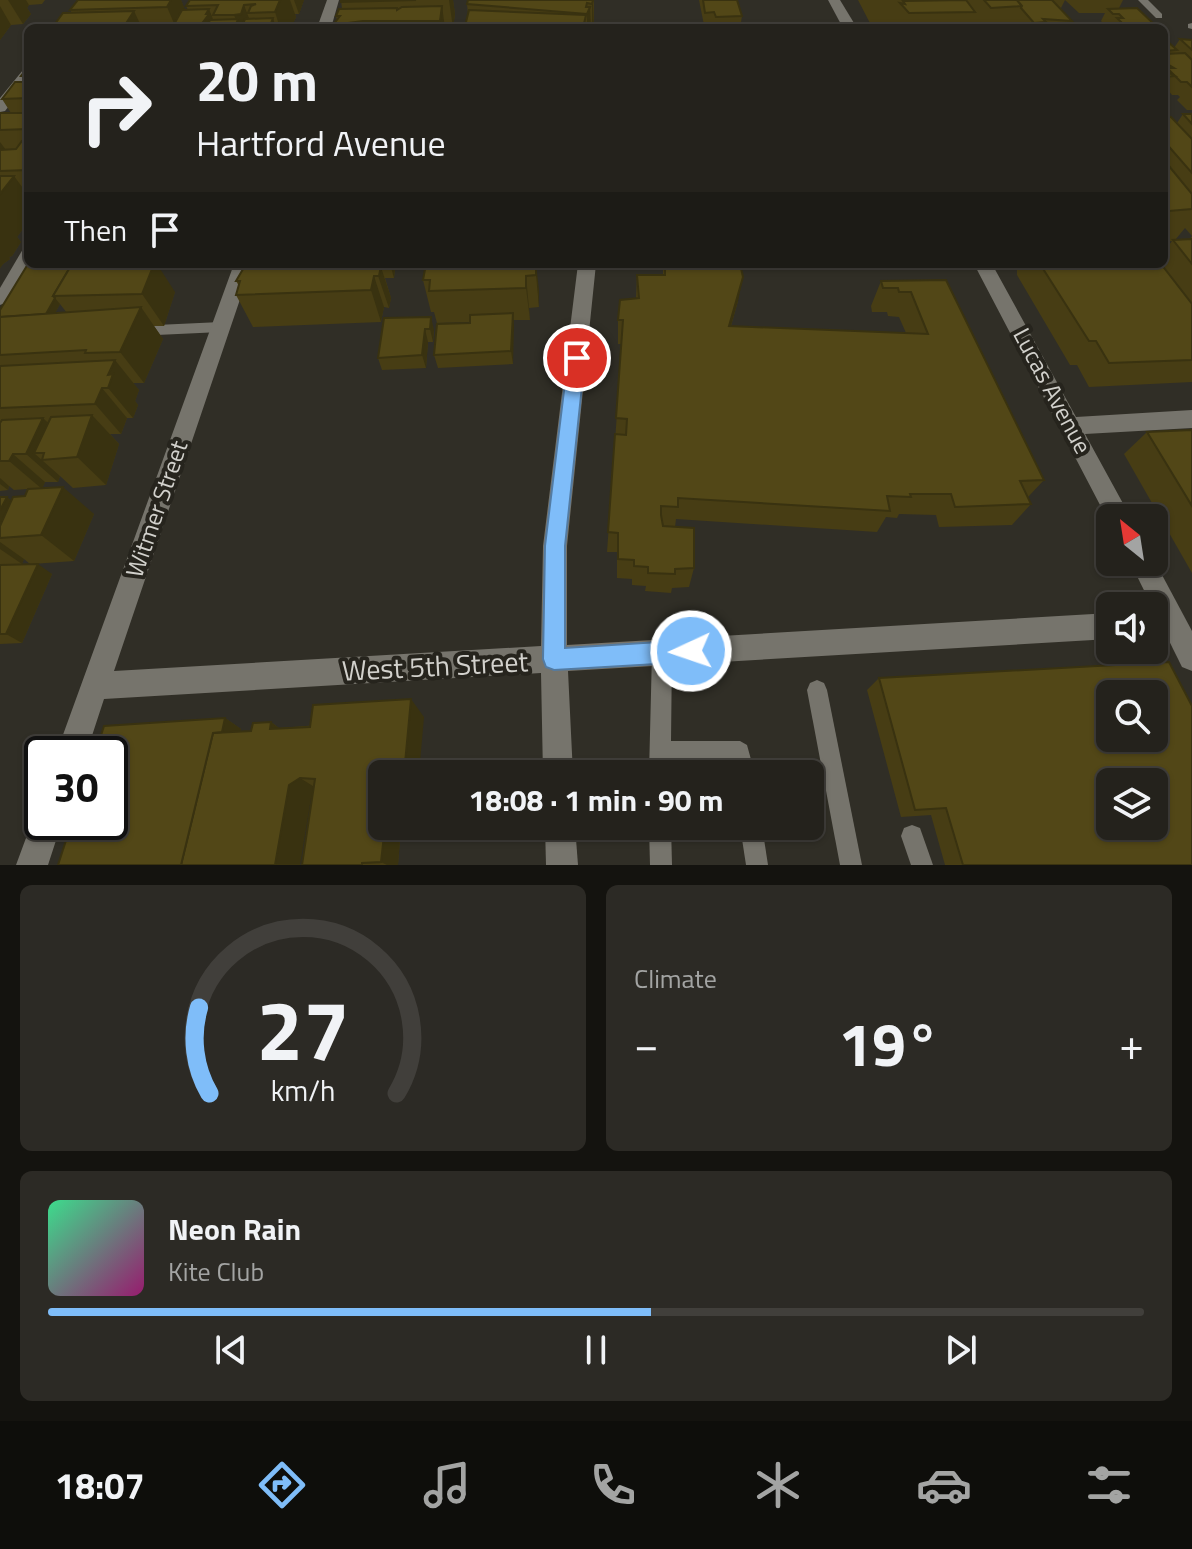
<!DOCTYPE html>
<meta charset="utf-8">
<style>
body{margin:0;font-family:"Titillium Web",sans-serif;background:#2c2a25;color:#f1f3f6;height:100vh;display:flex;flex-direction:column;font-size:30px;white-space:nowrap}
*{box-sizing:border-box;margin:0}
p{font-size:26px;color:#a3a4a3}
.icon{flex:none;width:44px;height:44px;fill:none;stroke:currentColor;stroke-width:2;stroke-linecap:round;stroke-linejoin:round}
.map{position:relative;height:865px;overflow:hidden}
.sheet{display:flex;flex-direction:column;gap:20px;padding:20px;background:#14130f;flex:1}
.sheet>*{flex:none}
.banner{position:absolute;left:24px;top:24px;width:1144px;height:244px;border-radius:12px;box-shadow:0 2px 6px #0004,0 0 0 2px #413f3b;background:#24221c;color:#f1f3f6;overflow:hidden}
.needle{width:52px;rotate:330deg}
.tools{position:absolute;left:1096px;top:504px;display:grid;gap:16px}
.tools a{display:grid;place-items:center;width:72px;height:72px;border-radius:12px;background:#24221c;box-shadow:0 2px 6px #0004,0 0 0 2px #413f3b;font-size:40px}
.speed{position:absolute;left:24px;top:736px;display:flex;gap:16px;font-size:40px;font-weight:700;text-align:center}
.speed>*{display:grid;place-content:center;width:104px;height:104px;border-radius:50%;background:#24221c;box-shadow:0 2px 6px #0004,0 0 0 2px #413f3b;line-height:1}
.speed .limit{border:4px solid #111;border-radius:12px;background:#fff;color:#111}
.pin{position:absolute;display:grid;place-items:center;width:68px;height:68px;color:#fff;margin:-34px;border:4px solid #fff;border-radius:50%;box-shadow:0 2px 8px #0007}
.me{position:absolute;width:88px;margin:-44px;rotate:267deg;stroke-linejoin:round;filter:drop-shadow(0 0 6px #0008)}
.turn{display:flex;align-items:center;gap:28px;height:168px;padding:0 40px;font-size:36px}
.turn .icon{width:104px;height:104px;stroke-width:2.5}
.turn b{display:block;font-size:56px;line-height:68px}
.then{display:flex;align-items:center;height:76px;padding:0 40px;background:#0003;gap:16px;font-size:30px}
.big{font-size:60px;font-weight:700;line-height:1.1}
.sheet .card{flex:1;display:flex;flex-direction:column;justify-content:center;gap:12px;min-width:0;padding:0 28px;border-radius:12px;background:#2c2a25}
.sheet .dial{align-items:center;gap:0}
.dial svg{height:208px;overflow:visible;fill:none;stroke:#413f3b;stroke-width:7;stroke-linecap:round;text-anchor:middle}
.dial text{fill:#f1f3f6;stroke:none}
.song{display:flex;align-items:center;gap:24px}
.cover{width:96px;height:96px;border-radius:12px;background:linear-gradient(135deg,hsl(150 70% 55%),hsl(320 70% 35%))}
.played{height:8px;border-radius:4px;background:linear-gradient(90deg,#7fbdf9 55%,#413f3b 55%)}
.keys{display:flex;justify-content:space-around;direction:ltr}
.heat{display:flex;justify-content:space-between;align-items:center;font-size:44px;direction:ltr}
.sheet .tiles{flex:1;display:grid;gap:20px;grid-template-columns:1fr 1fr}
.card:last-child{grid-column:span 2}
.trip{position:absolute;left:368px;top:760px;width:456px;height:80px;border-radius:12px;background:#24221c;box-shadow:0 2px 6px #0004,0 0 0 2px #413f3b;font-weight:700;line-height:80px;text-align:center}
.tabs{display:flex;height:128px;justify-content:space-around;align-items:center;background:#0e0e0b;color:#a3a4a3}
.tabs .icon{width:56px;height:56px}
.tabs .selected{color:#7fbdf9}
.tabs b{font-size:36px;color:#f1f3f6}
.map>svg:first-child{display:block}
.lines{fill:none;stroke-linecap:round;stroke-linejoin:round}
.service{fill:#76746c;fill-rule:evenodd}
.minor{fill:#76746c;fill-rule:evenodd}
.wall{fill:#473d14;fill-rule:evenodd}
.shaded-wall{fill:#393210}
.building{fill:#524717;stroke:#393210;stroke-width:2;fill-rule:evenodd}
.route{fill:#7fbdf9;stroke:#537ba2;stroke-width:2}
.labels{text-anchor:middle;stroke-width:8;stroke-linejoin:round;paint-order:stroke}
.street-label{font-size:24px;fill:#d2d1cc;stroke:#26241d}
.near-street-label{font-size:28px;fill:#d2d1cc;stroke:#26241d}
</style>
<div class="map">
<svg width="1192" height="865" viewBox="0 0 1192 865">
<rect width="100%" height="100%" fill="#302e26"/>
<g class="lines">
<g class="service">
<path d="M1138,0H1148L1162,14V18H1156Z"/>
<path d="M1192,23V29L1188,28V24Z"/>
<path d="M28,248V263L5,303L0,305V288L23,249Z"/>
<path d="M221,322L228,327L221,332L135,336L128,331L135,326Z"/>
<path d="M662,643L669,646L672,653L671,741H740L747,745L755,774H733L731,763H671V774H649L652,653L655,646Z"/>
<path d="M817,680L824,683L827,690L862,865H840L807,690L810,683Z"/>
<path d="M912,825L920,828L933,865H911L901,836L904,828Z"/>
<path d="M649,826H671L672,865H650Z"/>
<path d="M740,826H762L768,865H746Z"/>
</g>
<g class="minor">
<path d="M327,0H339L331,28H317Z"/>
<path d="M828,0H840L857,28H843Z"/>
<path d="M28,69V82L5,111L0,112V98L23,70Z"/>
<path d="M234,264H252L114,671L541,646L543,546L578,264H596L567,546V645L1110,613V639L568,671L573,774H543L541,673L104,699L86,754H56Z"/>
<path d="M974,264H992L1076,417L1192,410V428L1085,434L1131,518H1110V524Z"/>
<path d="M1154,560L1192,631V671L1182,667L1130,562Z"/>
<path d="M42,809V822H62L48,865H16L36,811Z"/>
<path d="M545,826H575L578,865H546Z"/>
</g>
</g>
<g class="wall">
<path d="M0,0H45L42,4L29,5L27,8L31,14L23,24L11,25L0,40Z"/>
<path d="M78,0H181L185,10H188L186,6L190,0H304L299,14H295L296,17L291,28H52L72,13L70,10Z"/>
<path d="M341,0H453L455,14L453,28H334L333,25L337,20L336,16L342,9Z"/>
<path d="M594,0V28H465L468,14L467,4Z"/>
<path d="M699,0H737L742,16L740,28H714L713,25H704Z"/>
<path d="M858,0H1123L1119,8L1156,26L1155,28L1106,27L1101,21L1105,13H1079L1065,0L1061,8L1059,7L1072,21L1069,28H1015L1013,26L1012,28L872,27Z"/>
<path d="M1180,39L1192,40V110H1187L1177,100L1180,97L1178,95H1172L1167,89L1164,93V41L1174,48Z"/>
<path d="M28,67V222L17,237L21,242L12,256L9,257L10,259L3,264L0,268V113H11L2,99L25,82L21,76Z"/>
<path d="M1183,114H1192V382L1089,387L1077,365H1070L1017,275V270L1021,264H1164V252L1172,241L1164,242V117L1177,123ZM1185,228L1192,236L1189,240H1175Z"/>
<path d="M28,264L175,292L164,326H154L163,339L144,383H133L139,390L135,401L138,405L133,418H127L121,434H110L119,444L106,485L73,488L60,476L58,482H45L42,488L94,514L74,561L32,564L52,574L22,643L0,644V497H7L11,501L25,496L27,489L14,490L9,486L8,490L0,491V310ZM60,304L67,313H55ZM24,559L30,564H22Z"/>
<path d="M246,264H394L395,268L394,278H385L391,298L389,308L384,307L381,322L253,327L236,295L239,286L236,281Z"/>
<path d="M536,264L539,307L529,308L530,320H513V364L438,368L434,355L470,323V322L437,323L434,312H431L423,280Z"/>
<path d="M663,264H740L738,301L731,326L906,333L899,317L888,316L887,312H872L871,306L881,281L946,280L1044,480L1028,497L1031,504L1012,525L939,527L936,515L899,514L897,518L886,517L877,532L676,519L675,527L694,568L689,587L672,588L671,593L645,591L646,586L632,585V579L617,578V552H607L622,344H618V320L636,298L637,275H663Z"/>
<path d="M384,318L434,330L433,342H428L426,368L382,370L378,358Z"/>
<path d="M1192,430V573L1124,454L1147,432Z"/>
<path d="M879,678L1192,865H945L931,815L901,817L867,690Z"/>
<path d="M424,717L382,774L401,826L398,865H302L312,797L311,798L225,718L241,729L240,731H251L271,722L279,728Z"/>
</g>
<g class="shaded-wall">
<path d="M8,0H26L29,5L27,8L31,14L23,24Z"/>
<path d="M169,0H181L190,21L176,28L167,7Z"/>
<path d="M280,0H290L296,17L291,28H280L275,12Z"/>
<path d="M294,0H304L299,14Z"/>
<path d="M449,0H453L455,14L453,28Z"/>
<path d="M593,0L594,27L592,28V4Z"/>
<path d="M244,5L252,26L235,28L237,22L234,15Z"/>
<path d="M0,6L11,25L0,40Z"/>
<path d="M442,6L445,28H441L440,21Z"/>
<path d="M590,7L591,28H587V14Z"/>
<path d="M209,9L216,27L201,28L200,26Z"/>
<path d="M134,11L142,28H123Z"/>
<path d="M273,18L276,28H270V26Z"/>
<path d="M363,21L364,28H334L333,25Z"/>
<path d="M0,142L21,170L0,158Z"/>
<path d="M14,176L28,195V222L17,237L21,242L12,256L9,257L10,259L3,264L0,268V194Z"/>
<path d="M115,264H151L114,267Z"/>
<path d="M154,264H157L175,292L164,326L142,294Z"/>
<path d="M376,264H380L391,298L389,308L375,267Z"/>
<path d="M390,264H394L395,268L394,278Z"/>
<path d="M536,264L539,290V307L536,275Z"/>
<path d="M374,276L384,307L381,322L371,290Z"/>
<path d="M526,276L529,308L530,320L526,288Z"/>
<path d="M743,277L738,301L724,350L729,326Z"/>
<path d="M55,298L60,304L40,341L34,335Z"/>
<path d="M141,307L163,339L144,383L120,352Z"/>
<path d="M513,313L514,326L513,364L511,351Z"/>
<path d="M431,317L434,330L433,342L430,329Z"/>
<path d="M425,329L428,342L426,368L422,355Z"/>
<path d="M115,360L139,390L135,401L138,405L133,418L108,388V375Z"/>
<path d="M102,388L127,418L121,434L95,404Z"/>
<path d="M92,415L119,444L106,485L77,457Z"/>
<path d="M43,418L73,447L34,453L60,476L58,482L26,454Z"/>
<path d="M13,454L45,482L42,489L9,461Z"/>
<path d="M0,478L9,486L8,490L0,484Z"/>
<path d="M63,487L94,514L74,561L41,535Z"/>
<path d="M7,497L41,524L0,538V510Z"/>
<path d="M0,542L24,559L22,564L0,549Z"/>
<path d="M38,564L52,574L22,643L6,634Z"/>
<path d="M411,699L424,717L419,774H404Z"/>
<path d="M225,718L241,729L237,747L221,739Z"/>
<path d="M271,722L293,739L270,729Z"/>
<path d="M300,778L321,791L311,798L300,865H275L289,785Z"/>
<path d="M385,826H401L398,865H387L381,862Z"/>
</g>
<g class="building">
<path d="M78,0H171L167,7L70,10Z"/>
<path d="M190,0H280L275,12L248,13L251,6L256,4L244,5L241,14L234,15H213L218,5L186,6Z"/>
<path d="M341,0H416L341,2Z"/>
<path d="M468,0H593L592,4L587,3L586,7H590L587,14L467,4Z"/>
<path d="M703,0H737L742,16L716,17L714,12L705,13Z"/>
<path d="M966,0L975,12L909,13L900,3L905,4L903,1Z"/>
<path d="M984,0H1017L1022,6L991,8Z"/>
<path d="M1017,0H1052L1072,21L1043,19L1046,22L1034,23L1021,8L1022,6Z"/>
<path d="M442,6L440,21H363L333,25L340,16H336L339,9L397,8V10L402,7Z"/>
<path d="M1137,8L1156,26L1126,27L1117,18H1123L1119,14H1113L1108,9Z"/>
<path d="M209,9L206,14H209L200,26L172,28L182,10Z"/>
<path d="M469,10L586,15L583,28H504L465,26Z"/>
<path d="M134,11L123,28H52L63,13Z"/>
<path d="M273,18L270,26H242L245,19Z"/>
<path d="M238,19L235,27L206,28L210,20Z"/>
<path d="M1086,24H1102L1107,28H1092Z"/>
<path d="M844,26L845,28H819Z"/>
<path d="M1180,39L1192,40V50Z"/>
<path d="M1164,41H1167L1177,50L1164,51Z"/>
<path d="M1185,53L1192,60V87L1187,82H1181L1167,68H1174L1164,62V54Z"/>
<path d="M28,67V76H21Z"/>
<path d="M1164,70L1175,76L1164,77Z"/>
<path d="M15,82H28V98L2,99Z"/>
<path d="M0,113H28V129L0,130Z"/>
<path d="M1183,114H1192V124Z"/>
<path d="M1164,117H1171L1192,139V173L1164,141Z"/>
<path d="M28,140V170L0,171V150L16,149L22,141Z"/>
<path d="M1164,160L1192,194V209L1169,211L1164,205Z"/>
<path d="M0,176H14L0,194Z"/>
<path d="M1192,239V264L1173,240Z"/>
<path d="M28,264H72L53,296L55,298L46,314L0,317V310Z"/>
<path d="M72,264H115L114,267H126L128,264H154L142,294L53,296Z"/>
<path d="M246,264H376L375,267L381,266L379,276H374L371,290L236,295L240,281H236Z"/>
<path d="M426,264H536V275L526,276V288L429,291L430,280H423Z"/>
<path d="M665,264H740L743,277L729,326L928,334L911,292H899L898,288H883L881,281L946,280L1044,480L1020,481L1031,504L955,507L951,494H910L911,497L887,496L890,511L678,498V507L661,506V515L663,526L694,528V568L675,569V574L648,573V567L634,566V560L618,559V533L608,532L615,434L626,435L627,419L616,418L623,320H618L620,300L639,298L637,275H665Z"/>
<path d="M1040,264H1161L1192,304V360L1109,363L1096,341H1089Z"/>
<path d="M141,307L120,352L85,353L86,350L0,355V317Z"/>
<path d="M513,313L511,351L434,355L437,324L470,323V315Z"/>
<path d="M431,317L430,329H425L422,355L378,358L384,318Z"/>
<path d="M115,360L108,375L113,374L108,388H102L95,404L0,408V366Z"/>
<path d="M92,415L77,457L42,460L44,453H34L51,417Z"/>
<path d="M43,418L26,454H13L9,461H0V423L2,420Z"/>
<path d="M1192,430V506L1147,432Z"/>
<path d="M63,487L41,535L0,538V526L13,497L25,496L28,489Z"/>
<path d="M0,497H7L0,510Z"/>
<path d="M38,564L6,634H0V565Z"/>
<path d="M1169,662L1192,706V865H963L946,808L915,810L879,678ZM1110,694H1154V738H1110ZM1110,782H1154V826H1110Z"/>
<path d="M411,699L404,774H382V826H385L381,862L362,863V865H302L315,779L300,778L289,785L275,865H181L213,733L251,731L253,723L271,722L270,729L310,727L313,705Z"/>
<path d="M225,718L222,732L213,733L181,865H58L72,822H110V754H95L104,726Z"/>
</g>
<path class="route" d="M577,352L585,358L565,546V648L691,640L699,643L702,651L699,659L691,662L554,670L546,667L543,659L545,546L568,358Z"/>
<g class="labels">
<g class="street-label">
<text transform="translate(1052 391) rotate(62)" y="8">Lucas Avenue</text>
<text transform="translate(157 509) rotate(-71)" y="8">Witmer Street</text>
</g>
<g class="near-street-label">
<text transform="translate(435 666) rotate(-3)" y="10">West 5th Street</text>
</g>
</g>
</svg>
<div class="tools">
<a><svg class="needle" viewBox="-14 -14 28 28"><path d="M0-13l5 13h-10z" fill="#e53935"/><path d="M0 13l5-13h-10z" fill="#a3a4a3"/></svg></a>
<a><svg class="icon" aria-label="sound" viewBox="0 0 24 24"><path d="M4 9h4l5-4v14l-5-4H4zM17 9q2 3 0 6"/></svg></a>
<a><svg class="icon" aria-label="search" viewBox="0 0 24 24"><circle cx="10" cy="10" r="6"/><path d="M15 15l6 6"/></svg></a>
<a><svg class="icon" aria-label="layers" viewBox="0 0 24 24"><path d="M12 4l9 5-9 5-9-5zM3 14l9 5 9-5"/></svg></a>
</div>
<div class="speed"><div class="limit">30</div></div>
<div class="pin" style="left:577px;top:358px;background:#d93025"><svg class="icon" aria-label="arrive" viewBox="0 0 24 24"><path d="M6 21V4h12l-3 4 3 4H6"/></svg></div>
<svg class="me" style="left:691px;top:651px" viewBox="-20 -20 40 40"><circle r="17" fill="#7fbdf9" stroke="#fff" stroke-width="3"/><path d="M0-11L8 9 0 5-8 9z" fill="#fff"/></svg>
<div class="trip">18:08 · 1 min · 90 m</div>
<div class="banner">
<div class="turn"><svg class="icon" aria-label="right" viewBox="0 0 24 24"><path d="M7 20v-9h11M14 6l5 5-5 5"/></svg><div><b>20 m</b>Hartford Avenue</div></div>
<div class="then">Then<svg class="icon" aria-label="arrive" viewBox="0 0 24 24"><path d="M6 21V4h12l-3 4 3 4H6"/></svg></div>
</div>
</div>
<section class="sheet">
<div class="tiles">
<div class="card dial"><svg viewBox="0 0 100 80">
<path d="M14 69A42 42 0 1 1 86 69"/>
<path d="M14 69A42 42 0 0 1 10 36" stroke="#7fbdf9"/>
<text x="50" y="56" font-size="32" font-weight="700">27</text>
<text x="50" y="72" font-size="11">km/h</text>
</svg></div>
<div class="card"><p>Climate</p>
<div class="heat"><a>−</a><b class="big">19°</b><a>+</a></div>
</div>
<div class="card">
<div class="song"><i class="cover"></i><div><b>Neon Rain</b><p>Kite Club</p></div></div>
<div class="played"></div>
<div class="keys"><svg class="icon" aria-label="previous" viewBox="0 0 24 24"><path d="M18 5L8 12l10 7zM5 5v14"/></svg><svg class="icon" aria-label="pause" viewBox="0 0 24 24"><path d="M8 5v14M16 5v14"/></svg><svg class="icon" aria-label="next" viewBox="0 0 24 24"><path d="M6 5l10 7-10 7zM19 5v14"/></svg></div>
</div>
</div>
</section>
<nav class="tabs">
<b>18:07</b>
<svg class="icon selected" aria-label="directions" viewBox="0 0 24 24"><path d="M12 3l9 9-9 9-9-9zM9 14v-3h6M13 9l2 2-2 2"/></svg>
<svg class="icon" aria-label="music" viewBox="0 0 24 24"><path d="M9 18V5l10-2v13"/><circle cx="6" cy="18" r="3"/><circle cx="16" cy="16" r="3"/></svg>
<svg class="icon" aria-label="phone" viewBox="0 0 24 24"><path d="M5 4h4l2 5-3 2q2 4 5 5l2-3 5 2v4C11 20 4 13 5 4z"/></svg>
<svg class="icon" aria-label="climate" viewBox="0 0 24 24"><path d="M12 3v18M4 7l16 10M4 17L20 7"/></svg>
<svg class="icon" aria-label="car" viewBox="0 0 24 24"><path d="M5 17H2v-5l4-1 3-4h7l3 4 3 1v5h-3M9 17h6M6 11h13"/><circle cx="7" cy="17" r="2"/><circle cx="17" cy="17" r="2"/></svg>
<svg class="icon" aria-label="filters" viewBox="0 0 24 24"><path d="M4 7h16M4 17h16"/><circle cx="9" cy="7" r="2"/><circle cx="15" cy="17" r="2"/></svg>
</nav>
